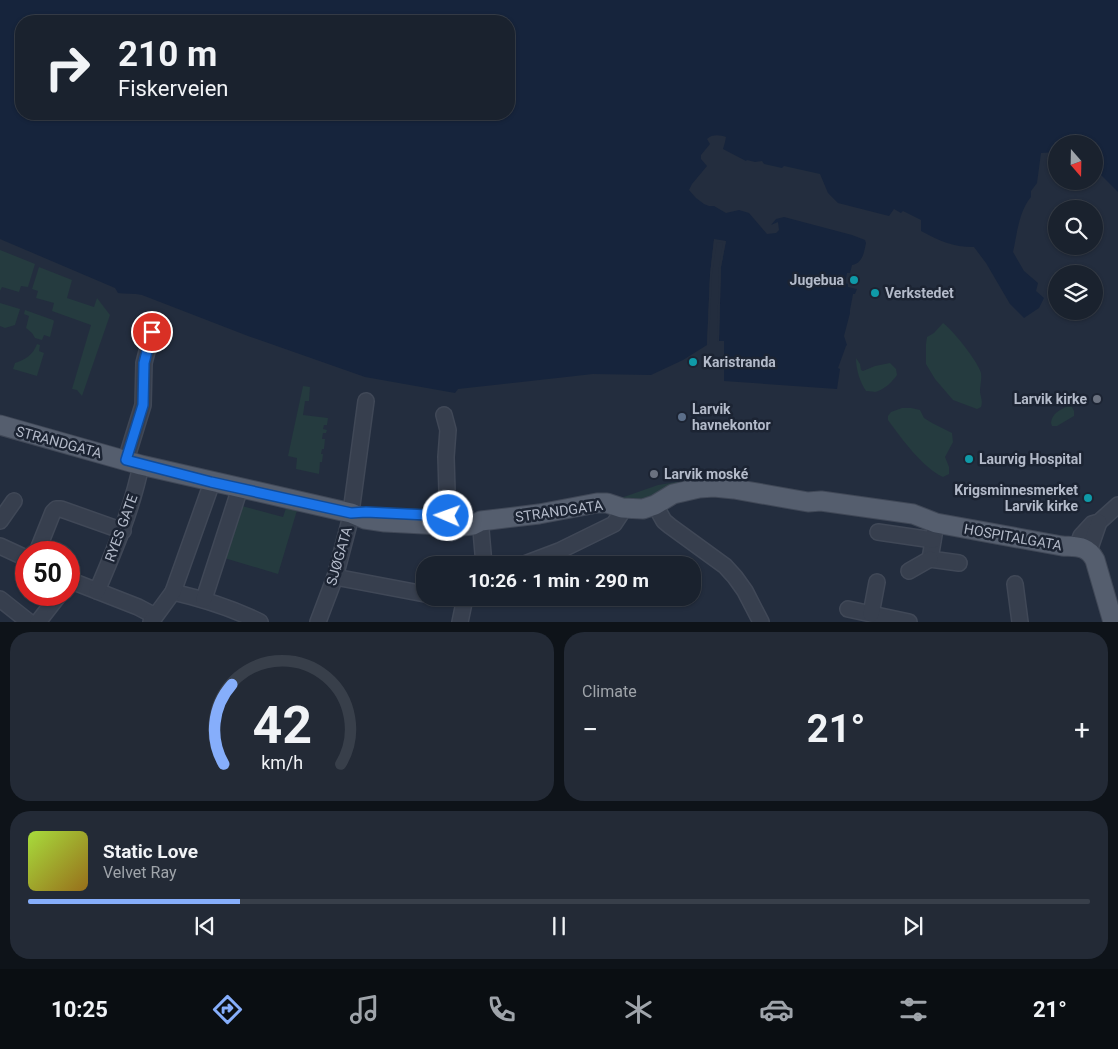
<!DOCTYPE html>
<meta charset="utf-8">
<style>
body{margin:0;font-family:Roboto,sans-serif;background:#232a36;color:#f1f3f6;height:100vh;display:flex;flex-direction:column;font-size:19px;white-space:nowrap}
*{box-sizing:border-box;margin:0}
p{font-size:16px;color:#9fa4aa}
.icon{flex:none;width:28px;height:28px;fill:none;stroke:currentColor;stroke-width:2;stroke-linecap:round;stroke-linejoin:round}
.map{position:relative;height:622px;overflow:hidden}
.drawer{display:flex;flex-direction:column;gap:10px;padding:10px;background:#0e1319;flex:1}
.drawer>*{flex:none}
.banner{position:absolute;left:15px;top:15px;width:500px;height:105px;border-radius:20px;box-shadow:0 1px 4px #0004,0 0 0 1px #383f4a;background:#1a222e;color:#f1f3f6;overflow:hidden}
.needle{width:32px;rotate:160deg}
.buttons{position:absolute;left:1048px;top:135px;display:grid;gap:10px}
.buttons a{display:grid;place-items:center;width:55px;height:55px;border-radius:50%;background:#1a222e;box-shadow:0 1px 4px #0004,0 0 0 1px #383f4a;font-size:25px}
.speed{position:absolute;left:15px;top:541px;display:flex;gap:10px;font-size:25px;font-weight:700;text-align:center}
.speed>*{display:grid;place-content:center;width:65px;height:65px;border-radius:50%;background:#1a222e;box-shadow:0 1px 4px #0004,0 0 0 1px #383f4a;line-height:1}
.speed .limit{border:8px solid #d22;background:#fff;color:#111}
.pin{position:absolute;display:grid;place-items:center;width:42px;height:42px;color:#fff;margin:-21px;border:2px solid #fff;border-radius:50%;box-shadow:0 1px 5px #0007}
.me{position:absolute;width:55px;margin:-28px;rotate:272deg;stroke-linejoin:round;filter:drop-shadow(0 0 4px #0008)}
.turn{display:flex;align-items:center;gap:18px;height:105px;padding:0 20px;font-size:22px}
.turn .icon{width:65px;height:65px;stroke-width:2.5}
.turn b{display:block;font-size:35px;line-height:42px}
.big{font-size:38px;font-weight:700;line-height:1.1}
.drawer .tile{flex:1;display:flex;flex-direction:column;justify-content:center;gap:8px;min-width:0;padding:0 18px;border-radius:20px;background:#232a36}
.drawer .dial{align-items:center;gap:0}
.dial svg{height:130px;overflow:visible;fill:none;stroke:#383f4a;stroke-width:7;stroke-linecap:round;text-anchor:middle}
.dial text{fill:#f1f3f6;stroke:none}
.song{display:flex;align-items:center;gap:15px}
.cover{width:60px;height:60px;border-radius:8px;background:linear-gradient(135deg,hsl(80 70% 55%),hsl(40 70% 35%))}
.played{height:5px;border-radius:2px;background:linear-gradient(90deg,#86aefb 20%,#383f4a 20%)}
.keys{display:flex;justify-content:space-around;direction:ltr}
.heat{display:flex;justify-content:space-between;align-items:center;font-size:28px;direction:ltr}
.drawer .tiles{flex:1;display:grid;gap:10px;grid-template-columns:1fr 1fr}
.tile:last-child{grid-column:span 2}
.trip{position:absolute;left:416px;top:556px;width:285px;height:50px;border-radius:20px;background:#1a222e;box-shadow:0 1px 4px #0004,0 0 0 1px #383f4a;font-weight:700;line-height:50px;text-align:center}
.tabs{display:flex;height:80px;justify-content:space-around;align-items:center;background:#0a0e12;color:#9fa4aa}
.tabs .icon{width:35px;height:35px}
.tabs .active{color:#86aefb}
.tabs b{font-size:22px;color:#f1f3f6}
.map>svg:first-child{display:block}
.green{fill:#253b3f}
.water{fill:#16243c;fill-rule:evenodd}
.pier{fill:#232d3e}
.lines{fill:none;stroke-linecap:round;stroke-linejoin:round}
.minor-casing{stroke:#404857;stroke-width:18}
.major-casing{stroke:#404857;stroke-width:21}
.minor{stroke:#373f4e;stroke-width:15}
.major{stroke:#555e6e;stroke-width:19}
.route-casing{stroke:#114b97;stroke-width:12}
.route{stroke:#1a73e8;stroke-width:9}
.culture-dot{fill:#0f9aa8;stroke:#1c2433;stroke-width:2}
.worship-dot{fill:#6b7280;stroke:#1c2433;stroke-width:2}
.service-dot{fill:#5c6f8a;stroke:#1c2433;stroke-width:2}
.labels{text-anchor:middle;stroke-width:5;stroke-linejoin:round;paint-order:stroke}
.poi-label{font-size:14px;font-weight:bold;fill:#b3bac9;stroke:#1c2433;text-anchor:start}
.street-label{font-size:14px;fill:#b3bac9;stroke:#1c2433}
</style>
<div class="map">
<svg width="1118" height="622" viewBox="0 0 1118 622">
<rect width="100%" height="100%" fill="#232d3e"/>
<g class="green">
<path d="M0,250L35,264L28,287L21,286L19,292L2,287L0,291Z"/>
<path d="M39,267L72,280L67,298L94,307L97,298L110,315L82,396L77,390L72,389L91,325L52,311L54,303L36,298L38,291L32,289Z"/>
<path d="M0,303L20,309L15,325L5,328L0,326Z"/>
<path d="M25,310L53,320L54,321L50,337L44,335L42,340L35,338L32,333L26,328L29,316L24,314Z"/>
<path d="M943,323C952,329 979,363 981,373C982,379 980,386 980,392C981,398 983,402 981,407L977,409L953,400L935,379L926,364V344L927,337L934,333Z"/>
<path d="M37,344L40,345L39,351L44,353L37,376L13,369L15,363C25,360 33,355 37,344Z"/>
<path d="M856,358L860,364L861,370L863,371L875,366L890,363L896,369L897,375C892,382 884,390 875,392C875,392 867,391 866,391C860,382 856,370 856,358Z"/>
<path d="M303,386L310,387L309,401H305L303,415L328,418L327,425H324L323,429L327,430L326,433H323L322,439H325L324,449H322L321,454H323L322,462H320L319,474L296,469L297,458L288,456Z"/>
<path d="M1068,406L1072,407L1074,411V416L1057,426H1052L1051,423C1052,413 1060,410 1068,406Z"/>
<path d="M902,408H911L920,410L924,418L932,423L952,433L953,442L945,457L949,467V474L943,477C922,467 902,439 888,420V416L891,412Z"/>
<path d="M689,480L692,481L653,500L618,499L658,485Z"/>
<path d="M238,505L283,517L287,505L298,507L278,574L221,557Z"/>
</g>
<path class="water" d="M0,0H1118V192L1094,168V144H1056V152L1041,153L1037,183L1031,191V197C1019,211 1017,234 1013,252L1024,271L1038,283L1036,291L1044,298L1039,308L1024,318L1010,304L986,263L974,247C952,247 940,241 921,231V220L903,211L901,213L894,209L889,216L838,203L828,193L820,174L784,166L782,168L764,164L762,161L755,162L747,160L746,161L723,149L725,142L726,137C720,135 712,134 707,139L710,144L701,155V159L707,166L692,184L689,190L696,198L704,204L709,206H714L726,213L739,210L749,213L767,234L776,233L779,230L778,222L771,225L776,219L784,217L852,235L865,240L866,243C864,252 863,263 852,265L850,273H847L845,283L848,284V287L857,289L855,294H853L850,310V313L844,336L847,345L846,346L838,368L840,369L837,389L724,381V341H719L721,267L726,241L714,240L710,274L707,345L683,360L651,375L593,374L458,389L455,393L365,377L248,336L142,295C134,293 126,294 118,293L115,288L0,239ZM21,21H509V114H21Z"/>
<path class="pier" d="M714,239L726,241L721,267L719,341L717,342L719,267L723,243L717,242L712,274L709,344L707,345L710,274Z"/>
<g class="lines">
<g class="minor-casing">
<g id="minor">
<path d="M444,415L448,430L446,457L448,525"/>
<path d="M126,460L143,405L144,363L152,332"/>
<path d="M655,505L664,521L670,526L725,566L735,577L745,591L761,622"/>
<path d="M0,521L14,501"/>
<path d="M481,521V530L484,565"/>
<path d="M936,523L930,559L959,563"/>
<path d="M878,532L933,540"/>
<path d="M0,546L26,558"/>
<path d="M1077,547L1081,536L1092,524L1099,522L1118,505"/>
<path d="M1089,551L1099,522"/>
<path d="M37,552L53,512L56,509H61L123,531"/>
<path d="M522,565L559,551L614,524L620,515L622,508"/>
<path d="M909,571L930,559"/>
<path d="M335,577L425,594"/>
<path d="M69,580L138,607L155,616"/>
<path d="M1015,584L1020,622"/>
<path d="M97,591C115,549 132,509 141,465"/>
<path d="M173,592C203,599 232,608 260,622"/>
<path d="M0,599L29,622"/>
<path d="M204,599L240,488"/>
<path d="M848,609L909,622"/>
<path d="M871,614L877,582"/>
<path d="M38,622L59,595"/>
<path d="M151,622L173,592L210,488L211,481"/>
<path d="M318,622L335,577L350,520L366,401"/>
<path d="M460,622L465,598"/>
</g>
</g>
<g class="major-casing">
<path id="major" d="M0,425L141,465L351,513L365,519L385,522L462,526L473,525L481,521L539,514L597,503H607L622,508L643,509L655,505L673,494L699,488L714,487L734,489L808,502L821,501L892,511L913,514L936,523L1062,546C1077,547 1087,545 1095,560L1113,622"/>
</g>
<use href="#minor" class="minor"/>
<use href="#major" class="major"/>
</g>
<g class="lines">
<g class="route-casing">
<path id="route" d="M152,332L144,363L143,405L126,460L211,482L351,513L366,512L448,516"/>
</g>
<use href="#route" class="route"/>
</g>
<g class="culture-dot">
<circle cx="854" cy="280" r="5"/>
<circle cx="875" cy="293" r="5"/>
<circle cx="693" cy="362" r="5"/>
<circle cx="969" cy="459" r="5"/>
<circle cx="1088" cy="498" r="5"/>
</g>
<g class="worship-dot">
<circle cx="1097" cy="399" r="5"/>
<circle cx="654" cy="474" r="5"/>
</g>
<circle class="service-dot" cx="682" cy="417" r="5"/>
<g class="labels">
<g class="poi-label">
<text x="844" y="285" text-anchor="end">Jugebua</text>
<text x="885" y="298">Verkstedet</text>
<text x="703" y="367">Karistranda</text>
<text x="1087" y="404" text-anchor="end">Larvik kirke</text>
<text x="692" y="414">Larvik<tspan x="692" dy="16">havnekontor</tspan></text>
<text x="979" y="464">Laurvig Hospital</text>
<text x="664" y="479">Larvik moské</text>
<text x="1078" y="495" text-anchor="end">Krigsminnesmerket<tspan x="1078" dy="16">Larvik kirke</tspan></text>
</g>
<g class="street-label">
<text transform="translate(59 442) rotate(15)" y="5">STRANDGATA</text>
<text transform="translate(559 511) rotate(-8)" y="5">STRANDGATA</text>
<text transform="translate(121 528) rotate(-70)" y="5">RYES GATE</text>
<text transform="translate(1013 537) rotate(10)" y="5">HOSPITALGATA</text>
<text transform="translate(339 556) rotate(-74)" y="5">SJØGATA</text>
</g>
</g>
</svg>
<div class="buttons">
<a><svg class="needle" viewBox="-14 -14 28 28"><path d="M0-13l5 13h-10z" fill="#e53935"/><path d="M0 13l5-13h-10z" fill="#9fa4aa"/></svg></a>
<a><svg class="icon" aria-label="search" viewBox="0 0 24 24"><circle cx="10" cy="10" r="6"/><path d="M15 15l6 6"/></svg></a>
<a><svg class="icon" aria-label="layers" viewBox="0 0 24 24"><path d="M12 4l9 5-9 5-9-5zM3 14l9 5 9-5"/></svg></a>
</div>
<div class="speed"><div class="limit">50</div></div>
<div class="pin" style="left:152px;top:332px;background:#d93025"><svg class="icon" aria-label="arrive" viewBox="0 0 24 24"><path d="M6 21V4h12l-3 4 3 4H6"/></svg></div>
<svg class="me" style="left:448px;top:516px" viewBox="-20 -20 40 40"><circle r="17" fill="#1a73e8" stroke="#fff" stroke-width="3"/><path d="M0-11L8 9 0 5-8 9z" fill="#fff"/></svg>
<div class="trip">10:26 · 1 min · 290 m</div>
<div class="banner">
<div class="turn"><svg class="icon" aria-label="right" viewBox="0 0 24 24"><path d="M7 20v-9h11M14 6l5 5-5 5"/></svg><div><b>210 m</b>Fiskerveien</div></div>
</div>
</div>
<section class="drawer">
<div class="tiles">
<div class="tile dial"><svg viewBox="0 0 100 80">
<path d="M14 69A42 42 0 1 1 86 69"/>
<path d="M14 69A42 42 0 0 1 19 20" stroke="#86aefb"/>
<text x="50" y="56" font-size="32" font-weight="700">42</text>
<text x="50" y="72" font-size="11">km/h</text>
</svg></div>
<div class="tile"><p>Climate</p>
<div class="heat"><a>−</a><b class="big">21°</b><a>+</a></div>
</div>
<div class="tile">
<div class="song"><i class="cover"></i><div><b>Static Love</b><p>Velvet Ray</p></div></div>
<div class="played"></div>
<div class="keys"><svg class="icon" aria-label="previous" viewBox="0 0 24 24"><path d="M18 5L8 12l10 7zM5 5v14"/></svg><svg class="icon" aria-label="pause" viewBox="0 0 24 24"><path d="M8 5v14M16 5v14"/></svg><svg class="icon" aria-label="next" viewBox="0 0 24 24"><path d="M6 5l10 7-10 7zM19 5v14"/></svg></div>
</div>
</div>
</section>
<nav class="tabs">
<b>10:25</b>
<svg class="icon active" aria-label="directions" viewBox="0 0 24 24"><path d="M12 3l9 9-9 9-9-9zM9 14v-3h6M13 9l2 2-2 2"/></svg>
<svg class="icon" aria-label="music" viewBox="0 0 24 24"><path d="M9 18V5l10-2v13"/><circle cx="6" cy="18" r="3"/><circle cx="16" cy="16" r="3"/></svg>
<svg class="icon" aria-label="phone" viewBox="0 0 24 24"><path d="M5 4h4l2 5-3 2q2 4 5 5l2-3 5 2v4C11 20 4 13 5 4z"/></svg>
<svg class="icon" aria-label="climate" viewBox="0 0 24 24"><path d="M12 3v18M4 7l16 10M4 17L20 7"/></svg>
<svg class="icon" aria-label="car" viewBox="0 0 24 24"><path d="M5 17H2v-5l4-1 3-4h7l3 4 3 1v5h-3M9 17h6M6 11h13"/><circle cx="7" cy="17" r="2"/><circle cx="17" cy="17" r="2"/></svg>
<svg class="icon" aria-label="filters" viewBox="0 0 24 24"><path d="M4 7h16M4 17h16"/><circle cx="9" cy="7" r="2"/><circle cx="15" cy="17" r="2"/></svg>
<b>21°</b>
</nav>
